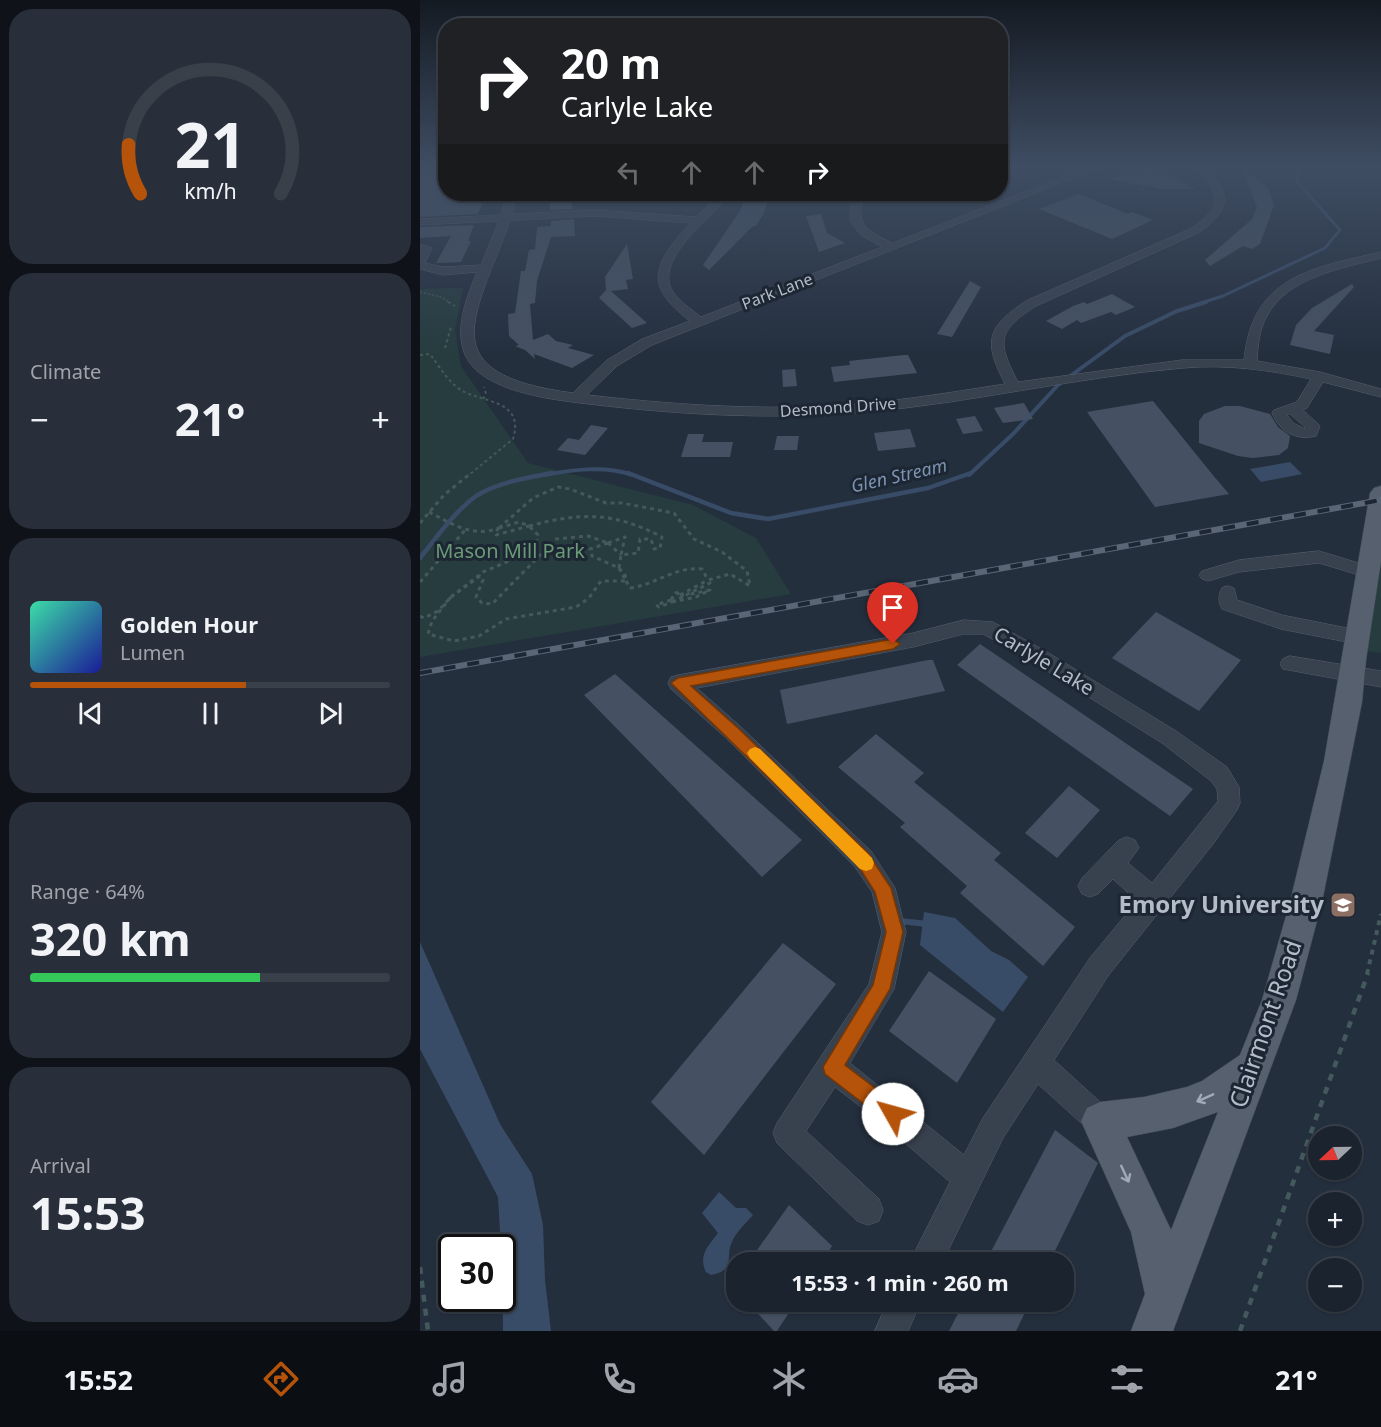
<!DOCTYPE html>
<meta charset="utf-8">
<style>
body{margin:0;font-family:"Noto Sans",sans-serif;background:#282f3a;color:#f1f3f6;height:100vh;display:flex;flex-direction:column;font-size:22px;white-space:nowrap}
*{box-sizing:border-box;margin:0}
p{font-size:20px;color:#a0a4aa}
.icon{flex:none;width:33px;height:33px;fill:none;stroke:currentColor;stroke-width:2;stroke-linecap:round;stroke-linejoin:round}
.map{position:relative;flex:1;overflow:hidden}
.side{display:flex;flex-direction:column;gap:9px;padding:9px;background:#0f1319;width:420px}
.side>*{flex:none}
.guide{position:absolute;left:18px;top:18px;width:570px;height:183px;border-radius:24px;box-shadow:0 2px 4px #0004,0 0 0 2px #39404a;background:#202124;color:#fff;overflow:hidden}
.needle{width:39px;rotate:248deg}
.fabs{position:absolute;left:888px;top:1126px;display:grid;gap:12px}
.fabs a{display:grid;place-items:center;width:54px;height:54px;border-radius:50%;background:#1b232e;box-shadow:0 2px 4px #0004,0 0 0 2px #39404a;font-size:30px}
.speed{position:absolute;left:18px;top:1234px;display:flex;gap:12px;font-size:30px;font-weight:700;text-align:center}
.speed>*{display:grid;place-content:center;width:78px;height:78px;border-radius:50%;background:#1b232e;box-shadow:0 2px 4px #0004,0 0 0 2px #39404a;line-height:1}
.speed .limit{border:3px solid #111;border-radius:9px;background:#fff;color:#111}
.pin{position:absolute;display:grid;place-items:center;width:51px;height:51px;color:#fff;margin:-62px -26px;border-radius:50% 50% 50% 0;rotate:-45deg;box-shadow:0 0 6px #0007}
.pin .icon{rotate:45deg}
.me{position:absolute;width:66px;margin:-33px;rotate:308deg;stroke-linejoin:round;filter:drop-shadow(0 0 4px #0008)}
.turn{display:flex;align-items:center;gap:21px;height:126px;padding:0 24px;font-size:27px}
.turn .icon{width:78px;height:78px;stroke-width:2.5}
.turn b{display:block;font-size:42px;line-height:51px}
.lanes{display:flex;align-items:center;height:57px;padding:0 24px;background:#0003;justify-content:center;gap:30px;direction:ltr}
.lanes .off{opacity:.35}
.big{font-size:45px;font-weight:700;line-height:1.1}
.side .tile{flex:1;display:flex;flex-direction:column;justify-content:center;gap:9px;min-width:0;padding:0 21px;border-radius:24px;background:#282f3a}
.side .dial{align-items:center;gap:0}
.dial svg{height:156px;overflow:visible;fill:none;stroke:#39404a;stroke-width:7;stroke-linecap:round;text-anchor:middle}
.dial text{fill:#f1f3f6;stroke:none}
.song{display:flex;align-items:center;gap:18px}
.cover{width:72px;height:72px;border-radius:9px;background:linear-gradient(135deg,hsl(160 70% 55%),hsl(240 70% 35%))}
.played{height:6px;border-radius:3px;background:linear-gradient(90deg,#b45309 60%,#39404a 60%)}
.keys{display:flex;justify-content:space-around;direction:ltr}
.heat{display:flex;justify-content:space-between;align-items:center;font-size:33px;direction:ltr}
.charge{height:9px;border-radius:4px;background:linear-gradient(90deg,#34c759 64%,#39404a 0)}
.trip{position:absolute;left:306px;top:1252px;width:348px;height:60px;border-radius:24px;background:#1b232e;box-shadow:0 2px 4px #0004,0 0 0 2px #39404a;font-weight:700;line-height:60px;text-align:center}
.dock{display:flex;height:96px;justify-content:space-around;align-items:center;background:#0b0e12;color:#a0a4aa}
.dock .icon{width:42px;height:42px}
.dock .on{color:#b45309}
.dock b{font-size:27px;color:#f1f3f6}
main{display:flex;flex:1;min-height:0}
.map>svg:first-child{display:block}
.green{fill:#263c3f}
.water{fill:#394c67}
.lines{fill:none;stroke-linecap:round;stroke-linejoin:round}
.stream-far3{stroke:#394c67;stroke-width:3}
.stream-far2{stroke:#394c67;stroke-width:4}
.stream-far1{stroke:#394c67;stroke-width:4.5}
.stream{stroke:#394c67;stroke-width:6}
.building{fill:#455162}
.minor-casing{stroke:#565f6c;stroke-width:1}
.major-casing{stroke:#414a57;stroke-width:1}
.path-far4{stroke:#44595c;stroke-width:1.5;stroke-dasharray:2 2;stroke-linecap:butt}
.path-far3{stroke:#44595c;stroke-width:2;stroke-dasharray:3 3;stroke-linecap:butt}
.path-far2{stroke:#44595c;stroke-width:3;stroke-dasharray:4 4;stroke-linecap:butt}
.path-far1{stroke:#44595c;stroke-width:4;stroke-dasharray:5 5;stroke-linecap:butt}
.path{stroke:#44595c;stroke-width:4.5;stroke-dasharray:7 7;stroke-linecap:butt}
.minor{fill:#38414e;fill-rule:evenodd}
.major{fill:#56606e;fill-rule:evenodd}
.rail-casing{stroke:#5a6575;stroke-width:6}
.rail{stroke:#1d2633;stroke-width:4;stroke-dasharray:12;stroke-linecap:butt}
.oneway{stroke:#a1aab7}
.route{fill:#b45309;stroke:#753606;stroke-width:1.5}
.slow{fill:#f59e0b}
.labels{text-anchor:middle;stroke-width:6;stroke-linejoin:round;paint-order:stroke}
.far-street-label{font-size:16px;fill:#b4bcc9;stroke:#1d2633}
.far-water-label{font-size:18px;font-style:italic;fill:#7c92b1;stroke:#1d2633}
.park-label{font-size:20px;fill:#6b9a76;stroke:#1d2633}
.street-label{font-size:20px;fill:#b4bcc9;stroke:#1d2633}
.near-poi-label{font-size:24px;font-weight:bold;fill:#b4bcc9;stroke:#1d2633;text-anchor:end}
.near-street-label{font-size:24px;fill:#b4bcc9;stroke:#1d2633}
</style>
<main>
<section class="side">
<div class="tile dial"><svg viewBox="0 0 100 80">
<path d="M14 69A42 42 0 1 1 86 69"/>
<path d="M14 69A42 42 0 0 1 8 44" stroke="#b45309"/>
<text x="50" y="56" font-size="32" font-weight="700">21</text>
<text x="50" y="72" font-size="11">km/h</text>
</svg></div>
<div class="tile"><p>Climate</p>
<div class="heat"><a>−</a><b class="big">21°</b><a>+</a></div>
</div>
<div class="tile">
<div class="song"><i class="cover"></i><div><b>Golden Hour</b><p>Lumen</p></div></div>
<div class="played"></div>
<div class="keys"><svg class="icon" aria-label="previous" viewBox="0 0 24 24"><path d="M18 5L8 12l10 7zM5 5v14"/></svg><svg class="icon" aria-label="pause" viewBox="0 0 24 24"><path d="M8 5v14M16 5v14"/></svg><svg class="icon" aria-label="next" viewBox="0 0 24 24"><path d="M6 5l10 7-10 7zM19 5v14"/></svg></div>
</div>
<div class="tile"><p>Range · 64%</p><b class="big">320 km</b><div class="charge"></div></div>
<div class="tile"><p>Arrival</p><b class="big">15:53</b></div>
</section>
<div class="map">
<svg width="961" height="1331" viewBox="0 0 961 1331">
<rect width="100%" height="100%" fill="#242f3e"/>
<g class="green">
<path d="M43,288L35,330L41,366L108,463L273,505L336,538L371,594L0,657V289Z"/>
<path d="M961,501V653L937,650Z"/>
</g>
<g class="water">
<path d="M870,462L882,474L841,482L830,469Z"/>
<path d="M504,912L535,918L571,951L589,960L608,977L583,1012L500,945Z"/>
<path d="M0,942L80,1124L112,1174L123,1225L125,1280L131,1331H83L82,1248H81L78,1197L0,1049Z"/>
<path d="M299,1192L316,1208H326L333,1215C326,1223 316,1232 312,1242C304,1258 318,1269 291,1275L286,1272C278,1256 288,1246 298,1233L282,1213Z"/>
</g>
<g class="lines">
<path class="stream-far3" d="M781,303L803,296L905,248L920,230L877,182V168"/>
<g class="stream-far2">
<path d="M124,475C151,470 186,465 212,475"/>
<path d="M549,475L594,433L638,385L705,336L757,311L786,302"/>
</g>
<g class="stream-far1">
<path d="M208,473L311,513L348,519L508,488L551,473"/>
<path d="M0,558C17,537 34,512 56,496C78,482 107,478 132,473"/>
</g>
<path class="stream" d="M479,921L508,924"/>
</g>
<g class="building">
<path d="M24,168L27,196L66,194L58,214L0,217V169Z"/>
<path d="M719,168H735L776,189H741L690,179Z"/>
<path d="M821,168L848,188L854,205L840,244L832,249L823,246L790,266L785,260L832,219L837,207Z"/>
<path d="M130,194H150L153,209L130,210Z"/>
<path d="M332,194L347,195L345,200H348L344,213L336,226H333L289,270L283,265L320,211L325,198H330Z"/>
<path d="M659,194L708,214L712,212L733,220L692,239L619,209Z"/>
<path d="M401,214L407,233L425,243L399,252L386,216Z"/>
<path d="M154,219L155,236L131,237L117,281L115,303L110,304L113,340L128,334L136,341L153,345L148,348L174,355L152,368L114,354L115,359L105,350L95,346L99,345L89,336L88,314L95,313L101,271H105L109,250L115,249L117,227L131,226V221Z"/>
<path d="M54,225L48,241H51L41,262L16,263L31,236L0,238V227Z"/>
<path d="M207,244L213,279L206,280L208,289L191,291L227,323L212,328L179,298L186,290L185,277Z"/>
<path d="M550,281L561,287L532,337L517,334Z"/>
<path d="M932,284L934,287L894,331L914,335L910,354L870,345L876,325L892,308Z"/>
<path d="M692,294L715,307L696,315L691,312L661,323L657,320L642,329L626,321L653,306L664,302L667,304Z"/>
<path d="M484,355H488L497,373L414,382L411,367L430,365L429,361Z"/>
<path d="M375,369L377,386L363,387L362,370Z"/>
<path d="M733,401L792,474L809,494L735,507L667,412Z"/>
<path d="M604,403L613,419L583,423L574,408Z"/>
<path d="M805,406H820L850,414L858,427L870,436L868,448L859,455L833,458L818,456L779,443V421L784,414Z"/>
<path d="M555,416L563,431L543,434L536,419Z"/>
<path d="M171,425L188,428L165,455L137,450L148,438L159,440Z"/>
<path d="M490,429L496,447L458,451L454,433Z"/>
<path d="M268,434H284L282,442H313L310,457H261Z"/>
<path d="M357,436H379L377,450H354Z"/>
<path d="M736,612L821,660L779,711L692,658Z"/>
<path d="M560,644L773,789L750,816L537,665Z"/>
<path d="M508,660H513L525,691L367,724L360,690Z"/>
<path d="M195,674L382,840L342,877L164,695Z"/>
<path d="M456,734L504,773L494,782L581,853L574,860L655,927L623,966L540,893L547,886L480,827L485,823L418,767Z"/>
<path d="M649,786L680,810L637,858L605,833Z"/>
<path d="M363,943L416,984L284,1155L231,1102Z"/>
<path d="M509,971L576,1019L537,1083L469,1031Z"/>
<path d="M635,1130L678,1163L629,1263H565Z"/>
<path d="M369,1205L412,1246L401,1263H328Z"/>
<path d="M327,1302H376L357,1331H354Z"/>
<path d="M544,1302H610L596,1331H529Z"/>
</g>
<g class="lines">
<g class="minor-casing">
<g id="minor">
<path d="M666,168H679L232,345L197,366L167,395C247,404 328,410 409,406C468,403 527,393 585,384C563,341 566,327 608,300L770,229C804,206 800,196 776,168H786C815,194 808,213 778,233L616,306C577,331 577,342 598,382L762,360H824C832,276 892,268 961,252V258C923,268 867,277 847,316C839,330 838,345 837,361L900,372L961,389V397L903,382L887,408L883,410L900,426L896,436C876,441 860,432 852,413L854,410L877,402L891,379C849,370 806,364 763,368C657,377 552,403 446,412C354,420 261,415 169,404C134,400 61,392 45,355C34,328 47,297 57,272L23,275L0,269V244L12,248L5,263L23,267L61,265L79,221L0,225V219L81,215L87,194H97L92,214L175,210L276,217L299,194H309C295,217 232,258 253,292C260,302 271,309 281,317L462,247L441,235L430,221L431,205L436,194H446C433,224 446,230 472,243ZM175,216L270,223C235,263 221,284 270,321L222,339L187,360L153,393C9,374 55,318 90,221ZM870,414L885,427V429L873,423L867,415Z"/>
<path d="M899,551L955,568L958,572L955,576L949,578L899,563L819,572L788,581L782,579L779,575L782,571L819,560Z"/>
<path d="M808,586L814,588L817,600L862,615L937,630L944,632L946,637L944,642L937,644L861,629L802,609C798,602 798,595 802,588Z"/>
<path d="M544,620L573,622L627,652L756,731L807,767L819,787L820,803L817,810L793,844L688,976L634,1060L690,1111L694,1121L690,1131L680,1135L670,1131L618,1084L583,1138L522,1263H489L530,1182L463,1124L415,1087L386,1131L459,1199L463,1210L459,1221L448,1225L437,1221L357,1143L353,1133L357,1123L449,984L462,932L452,892L435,867L306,738L251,689L248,683L251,677L258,675L493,633ZM544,634H563L613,662L742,743L791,781L797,789L798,801L732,883L708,863L719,848L715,840L707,837L699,840L662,878L658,886L662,894L670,897L678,894L693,879L717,901L670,958L563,1118L544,1155L430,1063L474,989L486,932L475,888L451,851L320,726L277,688L493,647Z"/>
<path d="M870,656L961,671V687L863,669L860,664L863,659Z"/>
<path d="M468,1302H501L488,1331H455Z"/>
</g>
</g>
<g class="major-casing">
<path id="major" d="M961,486V561L946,660L942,702L902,902L876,1000L753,1331H711L725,1294L711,1232L661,1121L667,1108L680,1102L724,1097L767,1087L782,1081L820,1055L842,1000L870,902L904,761L950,493L954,488ZM798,1112L751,1230L707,1137L753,1128Z"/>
</g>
<path class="path-far4" d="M0,292L21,297L30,303"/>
<g class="path-far3">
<path d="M28,302L35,306"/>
<path d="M25,348L31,327"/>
<path d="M0,355L10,354C20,367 28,382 41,390C62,403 105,399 93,439L49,475"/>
<path d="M63,399L66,394L64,387"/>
</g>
<g class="path-far2">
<path d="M9,512C32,524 53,538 79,528"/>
<path d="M0,523L24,495L51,473"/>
<path d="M109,526C161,512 194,512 242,537L240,548L234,549L231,539H220L218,553L201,555"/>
<path d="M79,528L75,532L76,535L109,526"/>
<path d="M79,528L113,498L138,487L150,489L186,503H202L254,513L274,539L302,552L327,571L330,586L310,574L288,580"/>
<path d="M79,528L99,522L109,526"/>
<path d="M188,543L201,555"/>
<path d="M188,543L170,549L172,556L199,568"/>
<path d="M188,543L205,537L201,555"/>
<path d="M199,568L205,575L206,581"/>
<path d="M199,568L206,581"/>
<path d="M199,568L201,555"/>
<path d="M206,581L210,588C235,585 256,566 282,569L288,580"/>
<path d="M0,582L46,529"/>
<path d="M256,592L260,595"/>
<path d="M256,592L260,595"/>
<path d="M260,595H266"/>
<path d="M260,595L288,580"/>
<path d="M266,595L290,583L288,580"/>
<path d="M31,597L12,621L8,634L34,641L59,636L86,619L156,607L169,598L181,581H206"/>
<path d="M31,597L63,572L115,550L118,535L109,526"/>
<path d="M31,597L60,576L63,580L56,597L62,603L72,604L136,539L168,536L188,543"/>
<path d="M251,600L252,602"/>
<path d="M251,600L236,605L239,607L252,602"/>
<path d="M251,600L256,592"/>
<path d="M251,600L256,592"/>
<path d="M252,602L266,595"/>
<path d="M252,602L276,597L290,590L266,595"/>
<path d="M0,616L4,618L18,611L31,597"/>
</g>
<path class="path-far1" d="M947,974L961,914"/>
<g class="path">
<path d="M0,1267L8,1331"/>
<path d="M820,1331L948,973"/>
</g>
<use href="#minor" class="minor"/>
<use href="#major" class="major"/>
<g class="rail-casing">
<path id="rail" d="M0,673L961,500"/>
</g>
<use href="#rail" class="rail"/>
</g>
<defs><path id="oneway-shaft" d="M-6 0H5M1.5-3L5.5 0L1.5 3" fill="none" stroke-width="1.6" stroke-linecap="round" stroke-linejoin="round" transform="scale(1.5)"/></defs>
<g class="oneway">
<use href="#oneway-shaft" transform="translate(785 1098) rotate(156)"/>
<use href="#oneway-shaft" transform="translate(705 1174) rotate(65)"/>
</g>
<linearGradient id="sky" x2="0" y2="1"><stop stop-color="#141a22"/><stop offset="0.47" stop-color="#3f4d63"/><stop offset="1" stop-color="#3f4d63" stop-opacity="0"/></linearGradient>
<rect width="961" height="354" fill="url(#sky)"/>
<path class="route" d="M473,639L480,644L473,649L271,686L318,728L448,853L471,888L483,932L470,989L425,1065L480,1107L483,1114L480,1121L473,1124L466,1121L405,1074L403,1067L453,985L466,932L455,892L437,864L251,683L258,678Z"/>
<path class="slow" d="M335,747L340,749L452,858L454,863L452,869L446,871L440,869L330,758L327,753L330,749Z"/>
<defs>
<g id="university-square" transform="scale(1.35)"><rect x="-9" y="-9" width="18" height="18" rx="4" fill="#8d6e63" stroke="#1d2633"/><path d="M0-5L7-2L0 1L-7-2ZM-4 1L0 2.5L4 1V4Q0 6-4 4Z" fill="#fff"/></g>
</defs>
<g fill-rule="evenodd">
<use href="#university-square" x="923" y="905"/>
</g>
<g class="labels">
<g class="far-street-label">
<text transform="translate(357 291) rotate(-21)" y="6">Park Lane</text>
<text transform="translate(418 407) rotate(-4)" y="6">Desmond Drive</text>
</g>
<g class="far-water-label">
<text transform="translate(479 476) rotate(-13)" y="6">Glen Stream</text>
</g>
<g class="park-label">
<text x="90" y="558">Mason Mill Park</text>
</g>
<g class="street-label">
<text transform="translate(624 661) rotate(31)" y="7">Carlyle Lake</text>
</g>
<g class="near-poi-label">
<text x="904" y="913">Emory University</text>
</g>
<g class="near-street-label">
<text transform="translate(846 1024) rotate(-71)" y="8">Clairmont Road</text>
</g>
</g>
</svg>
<div class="fabs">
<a><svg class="needle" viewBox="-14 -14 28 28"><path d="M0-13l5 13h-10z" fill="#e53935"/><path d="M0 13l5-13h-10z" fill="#a0a4aa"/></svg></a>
<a>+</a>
<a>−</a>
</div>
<div class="speed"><div class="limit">30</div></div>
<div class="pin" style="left:473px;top:644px;background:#d93025"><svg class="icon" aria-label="arrive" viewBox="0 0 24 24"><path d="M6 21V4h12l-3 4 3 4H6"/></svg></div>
<svg class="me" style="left:473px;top:1114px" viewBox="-20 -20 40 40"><circle r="19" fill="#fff"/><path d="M0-13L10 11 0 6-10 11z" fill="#b45309"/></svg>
<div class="trip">15:53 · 1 min · 260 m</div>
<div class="guide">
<div class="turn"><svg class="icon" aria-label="right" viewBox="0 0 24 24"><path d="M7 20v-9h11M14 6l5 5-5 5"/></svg><div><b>20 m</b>Carlyle Lake</div></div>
<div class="lanes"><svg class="icon off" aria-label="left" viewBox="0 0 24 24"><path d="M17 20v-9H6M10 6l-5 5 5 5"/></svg><svg class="icon off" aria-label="ahead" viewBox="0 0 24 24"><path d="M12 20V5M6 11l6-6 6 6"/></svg><svg class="icon off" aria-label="ahead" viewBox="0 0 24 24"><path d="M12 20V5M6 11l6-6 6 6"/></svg><svg class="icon" aria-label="right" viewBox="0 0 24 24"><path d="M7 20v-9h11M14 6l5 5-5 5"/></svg></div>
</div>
</div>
</main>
<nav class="dock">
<b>15:52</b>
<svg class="icon on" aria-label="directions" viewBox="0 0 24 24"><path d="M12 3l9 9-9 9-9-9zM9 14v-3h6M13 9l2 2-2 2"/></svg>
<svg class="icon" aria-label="music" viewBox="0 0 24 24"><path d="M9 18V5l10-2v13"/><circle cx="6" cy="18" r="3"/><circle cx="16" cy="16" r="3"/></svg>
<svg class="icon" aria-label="phone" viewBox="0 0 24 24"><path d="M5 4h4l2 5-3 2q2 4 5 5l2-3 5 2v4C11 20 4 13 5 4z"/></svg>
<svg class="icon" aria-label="climate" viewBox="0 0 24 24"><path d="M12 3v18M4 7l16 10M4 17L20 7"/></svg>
<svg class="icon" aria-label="car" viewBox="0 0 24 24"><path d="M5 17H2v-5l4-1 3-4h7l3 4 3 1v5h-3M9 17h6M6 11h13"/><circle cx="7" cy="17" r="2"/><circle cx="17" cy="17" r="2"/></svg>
<svg class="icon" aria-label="filters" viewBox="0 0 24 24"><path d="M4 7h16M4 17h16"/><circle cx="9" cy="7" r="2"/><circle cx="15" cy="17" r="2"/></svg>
<b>21°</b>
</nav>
